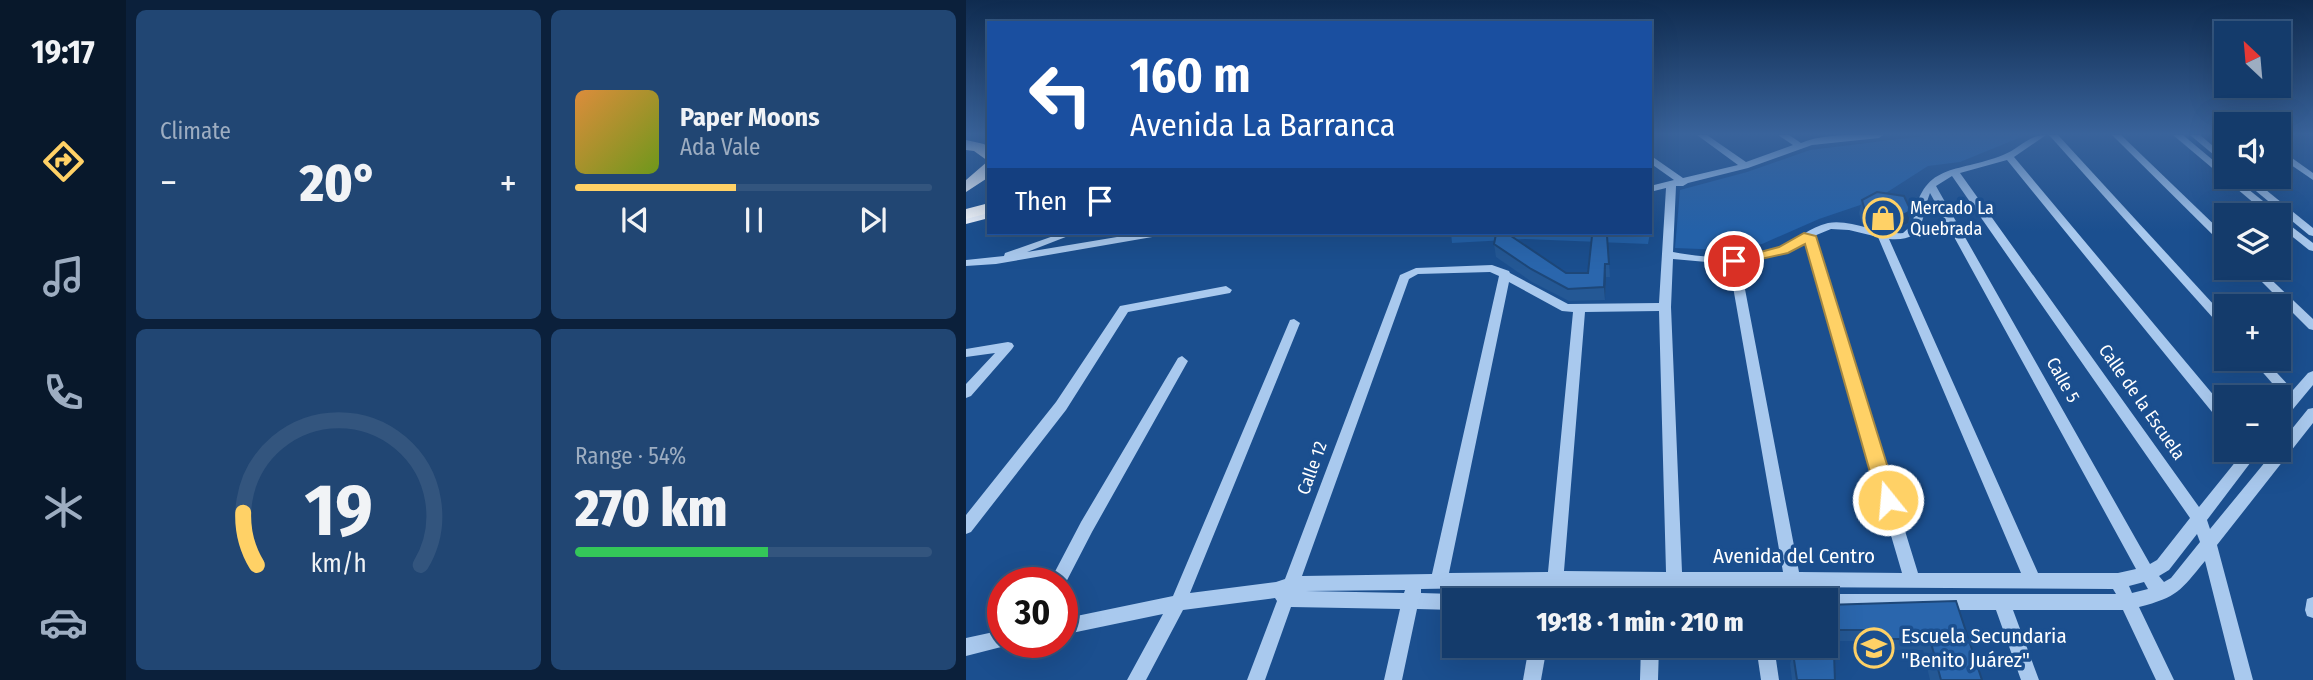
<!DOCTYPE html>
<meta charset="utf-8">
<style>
body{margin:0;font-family:"Fira Sans Condensed",sans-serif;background:#214673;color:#f1f3f6;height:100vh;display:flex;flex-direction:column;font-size:26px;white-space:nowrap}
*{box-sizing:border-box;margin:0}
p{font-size:23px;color:#9dadc1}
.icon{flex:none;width:38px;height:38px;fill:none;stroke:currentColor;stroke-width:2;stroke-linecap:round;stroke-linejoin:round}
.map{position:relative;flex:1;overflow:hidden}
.details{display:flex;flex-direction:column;gap:10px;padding:10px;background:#0b203b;width:840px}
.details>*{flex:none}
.hud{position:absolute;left:21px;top:21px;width:665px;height:214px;border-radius:0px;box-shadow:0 7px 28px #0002,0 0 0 2px #33557e;background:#1a4fa0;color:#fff;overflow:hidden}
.needle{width:46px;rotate:334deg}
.fabs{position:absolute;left:1248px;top:21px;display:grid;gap:14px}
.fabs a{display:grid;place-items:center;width:77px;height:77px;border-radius:0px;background:#143b6b;box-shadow:0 7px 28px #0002,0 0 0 2px #33557e;font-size:35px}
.speed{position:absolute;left:21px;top:567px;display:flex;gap:14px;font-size:35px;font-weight:700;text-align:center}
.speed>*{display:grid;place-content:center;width:91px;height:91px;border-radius:50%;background:#143b6b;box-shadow:0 7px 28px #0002,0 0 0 2px #33557e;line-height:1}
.speed .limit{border:10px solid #d22;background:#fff;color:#111}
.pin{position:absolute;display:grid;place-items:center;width:60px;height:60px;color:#fff;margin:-30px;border:4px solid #fff;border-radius:50%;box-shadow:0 2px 7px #0007}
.me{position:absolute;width:77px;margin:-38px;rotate:343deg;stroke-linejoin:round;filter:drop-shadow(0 0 5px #0008)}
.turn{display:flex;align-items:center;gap:24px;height:147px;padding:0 28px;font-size:32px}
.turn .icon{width:91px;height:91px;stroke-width:2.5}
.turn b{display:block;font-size:49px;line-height:60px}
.then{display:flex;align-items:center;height:66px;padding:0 28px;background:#0003;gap:14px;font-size:26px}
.big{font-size:52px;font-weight:800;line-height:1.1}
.details .widget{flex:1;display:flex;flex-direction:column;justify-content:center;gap:10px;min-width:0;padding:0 24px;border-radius:10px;background:#214673}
.details .dial{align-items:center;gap:0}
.dial svg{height:182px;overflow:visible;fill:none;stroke:#33557e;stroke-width:7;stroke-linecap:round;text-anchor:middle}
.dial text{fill:#f1f3f6;stroke:none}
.song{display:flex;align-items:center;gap:21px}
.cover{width:84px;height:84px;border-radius:10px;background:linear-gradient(135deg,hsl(30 70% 55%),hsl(80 70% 35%))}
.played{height:7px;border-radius:4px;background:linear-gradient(90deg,#ffd166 45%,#33557e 45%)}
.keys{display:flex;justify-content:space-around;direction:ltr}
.heat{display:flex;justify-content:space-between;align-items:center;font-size:38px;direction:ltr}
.charge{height:10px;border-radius:5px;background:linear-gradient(90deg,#34c759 54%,#33557e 0)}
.details .tiles{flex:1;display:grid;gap:10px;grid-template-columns:repeat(2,1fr)}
.trip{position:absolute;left:476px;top:588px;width:396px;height:70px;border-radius:0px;background:#143b6b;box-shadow:0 7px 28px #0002,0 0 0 2px #33557e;font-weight:800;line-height:70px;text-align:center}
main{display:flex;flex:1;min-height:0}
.tab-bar{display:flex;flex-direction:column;width:126px;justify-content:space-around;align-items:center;background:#08182b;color:#9dadc1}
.tab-bar .icon{width:49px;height:49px}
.tab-bar .current{color:#ffd166}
.tab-bar b{font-size:32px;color:#f1f3f6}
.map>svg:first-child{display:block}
.green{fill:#2461a8}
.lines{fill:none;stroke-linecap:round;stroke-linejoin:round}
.minor{fill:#a9c9ee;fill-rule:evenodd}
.major{fill:#f0f6ff;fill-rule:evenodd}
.highway{fill:#fff;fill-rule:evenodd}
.wall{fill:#245895}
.shaded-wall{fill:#1d4779}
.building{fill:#2a66ad;stroke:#1d4779;stroke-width:2}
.route{fill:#ffd166;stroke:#a68842;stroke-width:2}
.labels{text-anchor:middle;stroke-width:7;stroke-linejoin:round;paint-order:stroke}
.poi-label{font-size:18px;fill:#fff;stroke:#1b4f8f;text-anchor:start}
.street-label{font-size:18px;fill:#fff;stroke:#1b4f8f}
.near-street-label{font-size:21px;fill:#fff;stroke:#1b4f8f}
.near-poi-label{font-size:21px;fill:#fff;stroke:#1b4f8f;text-anchor:start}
</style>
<main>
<nav class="tab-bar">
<b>19:17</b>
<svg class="icon current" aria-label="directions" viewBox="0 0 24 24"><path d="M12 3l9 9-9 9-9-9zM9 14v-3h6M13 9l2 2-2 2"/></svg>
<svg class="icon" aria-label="music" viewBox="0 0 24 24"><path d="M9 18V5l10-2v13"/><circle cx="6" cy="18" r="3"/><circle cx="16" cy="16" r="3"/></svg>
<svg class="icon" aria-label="phone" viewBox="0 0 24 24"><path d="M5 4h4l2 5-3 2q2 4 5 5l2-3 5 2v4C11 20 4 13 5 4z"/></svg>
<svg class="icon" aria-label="climate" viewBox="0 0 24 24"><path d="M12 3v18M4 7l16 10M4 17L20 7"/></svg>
<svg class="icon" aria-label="car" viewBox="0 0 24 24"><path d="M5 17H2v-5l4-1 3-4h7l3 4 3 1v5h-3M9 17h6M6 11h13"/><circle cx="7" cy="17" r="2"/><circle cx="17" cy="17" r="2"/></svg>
</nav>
<section class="details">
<div class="tiles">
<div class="widget"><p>Climate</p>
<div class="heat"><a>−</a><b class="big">20°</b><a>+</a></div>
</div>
<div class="widget">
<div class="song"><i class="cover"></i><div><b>Paper Moons</b><p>Ada Vale</p></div></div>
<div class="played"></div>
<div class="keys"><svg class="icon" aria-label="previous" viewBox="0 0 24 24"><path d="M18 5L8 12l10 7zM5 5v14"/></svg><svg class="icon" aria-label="pause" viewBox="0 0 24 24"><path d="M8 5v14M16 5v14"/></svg><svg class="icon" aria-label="next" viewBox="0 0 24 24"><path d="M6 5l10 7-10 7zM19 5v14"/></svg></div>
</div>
<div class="widget dial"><svg viewBox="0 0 100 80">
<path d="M14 69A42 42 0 1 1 86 69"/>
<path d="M14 69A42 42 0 0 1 8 46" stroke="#ffd166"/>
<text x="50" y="56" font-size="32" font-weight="700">19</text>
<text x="50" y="72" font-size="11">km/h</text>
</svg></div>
<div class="widget"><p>Range · 54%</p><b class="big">270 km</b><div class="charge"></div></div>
</div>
</section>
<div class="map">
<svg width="1347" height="680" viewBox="0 0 1347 680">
<rect width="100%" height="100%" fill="#1b4f8f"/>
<g class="green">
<path d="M966,135H1060L994,162L962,166L909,200L853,219L796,244L760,250L709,248L714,190L781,172L844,150Z"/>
<path d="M485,233H684L682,244L559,239L486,243Z"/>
</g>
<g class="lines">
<g class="minor">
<path d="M731,135H741L780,162L827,145L812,135H823L835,143C860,133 891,135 917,135L913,138L846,145L782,168L722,183L717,186H710L707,252C741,258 781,262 814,248C831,240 844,227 862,223C887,219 912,235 937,233L947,224C955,161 990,174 1037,155C1053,149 1062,135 1080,135L1048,157L1260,410V424L1255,423L1041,160L994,173L1233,507L1279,450H1294L1241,520L1244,529L1309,450H1312V446L1342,409L1347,408V423L1251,545L1287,680H1269L1239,561C1214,591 1212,597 1173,607L1208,680H1190L1157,610H1047L1073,680H1055L1030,610H859V600H851L853,596L859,594H1150L1147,589L798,587L800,600H784L782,587H594L587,600H571L577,587L455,589V593L488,594L494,596L496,600H488V610L451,609L436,680H418L434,609L325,607L299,680H281L311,601L309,598L217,610L180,680H161L197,614L96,635V619L207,596L324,320L328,319L334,323L224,593L310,582L319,579L434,275L450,268L526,265L543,271L544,273L602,304L693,303L700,188L684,192V186L708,180L684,163V155L717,178L772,165ZM986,176L1224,518L1191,560L1184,564L970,186ZM964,193L1170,569L1152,573H1072L923,239C961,242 954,218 964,193ZM865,229L883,230L912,237L1055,573H952L848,236ZM839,242L936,573L833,572L774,263L820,253ZM707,259L763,264L817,572H716L705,307ZM524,272L533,276L466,574L336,576L443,279L452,274ZM543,282L596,311L607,312L582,572L483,573ZM693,311L700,572L598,571L619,312ZM1231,534L1234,542L1205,578L1198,582L1193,576L1203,570ZM1178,582L1182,589L1166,593L1163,586ZM439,590L438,593L340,591Z"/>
<path d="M1083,135H1092L1260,318V329L1256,328Z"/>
<path d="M1146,135H1155L1260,236V245L1256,244Z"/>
<path d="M1207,135H1217L1260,171V177H1267L1312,213L1313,215L1312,216L1302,215Z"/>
<path d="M1224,135H1234L1260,157V165Z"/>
<path d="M1312,148L1347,173V180L1312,156Z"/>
<path d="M1273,177H1284L1347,228V236L1343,235Z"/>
<path d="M1312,216L1347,243V251L1343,250L1312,225Z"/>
<path d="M96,233H110L61,252L175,233H197L192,236L30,264L0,266V260L38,256L39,253Z"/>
<path d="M1282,268H1293L1347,319V330L1343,329Z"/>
<path d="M260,286L266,290L264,293L162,312L100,410L5,532L0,534V515L90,402L154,306Z"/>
<path d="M42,342L46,343L48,346L46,349L5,396L0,398V384L29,353L0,357V349Z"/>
<path d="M216,356L222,361L126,532L97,588L96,583H83L115,522L212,358Z"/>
<path d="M1285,359H1298L1327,390L1342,373L1347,371V385L1317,421L1312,422V407L1320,399Z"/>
<path d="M1347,597V618L1341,616L1339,610L1341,599Z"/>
<path d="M37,630V642H44L43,645L0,656V638Z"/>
<path d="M563,646H581L575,680H557Z"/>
<path d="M675,646H693L692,680H674Z"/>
<path d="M790,646H808L813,680H795Z"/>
</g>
<path class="major" d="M23,210V218L0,224V216Z"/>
<g class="highway">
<path d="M0,140L18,144L23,148V177L0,192V180L22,161L8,151L0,150Z"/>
<path d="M23,203V213L0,219V209Z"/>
</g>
</g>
<g class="wall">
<path d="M896,200L945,211L942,223L928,230L896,224L893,213Z"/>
<path d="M641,236L644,277H640L639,300L603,301L566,282L530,257L528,244L600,273H622Z"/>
<path d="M990,601L1016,680H964L957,650H911L909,641H859V605Z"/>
<path d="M827,653L869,680H826L824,664Z"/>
</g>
<g class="shaded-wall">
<path d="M945,211L942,223L928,230L931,218Z"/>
<path d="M428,233H444L429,236Z"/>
<path d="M639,264L640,277L639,300L638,287Z"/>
</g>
<g class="building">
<path d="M911,192L938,196L945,211L931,218L899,211L896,200Z"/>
<path d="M530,234H542L600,273H622L626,236H641L643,264H639L638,287L602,289L565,269L528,244Z"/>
<path d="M990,601L1016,680H975L964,639H916L915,630H859V605Z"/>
<path d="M827,653L868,654L869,680H831Z"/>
</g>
<linearGradient id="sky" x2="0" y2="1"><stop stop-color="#0f2b4f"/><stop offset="0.58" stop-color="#39639b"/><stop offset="1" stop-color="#39639b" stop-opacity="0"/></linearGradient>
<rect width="1347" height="231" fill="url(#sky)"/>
<path class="route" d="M838,233L850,236L932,500L929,505H915L912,500L839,244L822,253L768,265L761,261L813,247Z"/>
<defs>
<g id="shop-ring" transform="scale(2.0125)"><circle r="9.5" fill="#1b4f8f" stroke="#ffd166" stroke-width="1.5"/><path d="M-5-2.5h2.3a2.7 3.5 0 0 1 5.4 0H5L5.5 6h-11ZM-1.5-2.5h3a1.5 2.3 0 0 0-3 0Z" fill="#ffd166"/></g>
<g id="school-ring" transform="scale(2.0125)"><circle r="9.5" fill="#1b4f8f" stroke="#ffd166" stroke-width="1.5"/><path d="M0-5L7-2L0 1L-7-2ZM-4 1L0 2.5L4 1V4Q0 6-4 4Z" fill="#ffd166"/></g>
</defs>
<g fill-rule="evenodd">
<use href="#shop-ring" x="917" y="218"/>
<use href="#school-ring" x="908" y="648"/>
</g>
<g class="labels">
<g class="poi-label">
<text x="944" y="214">Mercado La<tspan x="944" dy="21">Quebrada</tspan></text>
</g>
<g class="street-label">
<text transform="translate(1097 380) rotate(61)" y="6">Calle 5</text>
<text transform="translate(1176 402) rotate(55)" y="6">Calle de la Escuela</text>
<text transform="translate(346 468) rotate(-70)" y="6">Calle 12</text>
</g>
<g class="near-street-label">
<text x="828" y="563">Avenida del Centro</text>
</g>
<g class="near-poi-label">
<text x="935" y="643">Escuela Secundaria<tspan x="935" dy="24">"Benito Juárez"</tspan></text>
</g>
</g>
</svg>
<div class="fabs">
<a><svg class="needle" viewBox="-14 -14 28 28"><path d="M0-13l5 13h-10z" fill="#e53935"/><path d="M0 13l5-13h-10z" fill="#9dadc1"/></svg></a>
<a><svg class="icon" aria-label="sound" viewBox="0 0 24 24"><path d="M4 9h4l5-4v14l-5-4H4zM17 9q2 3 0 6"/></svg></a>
<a><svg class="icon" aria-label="layers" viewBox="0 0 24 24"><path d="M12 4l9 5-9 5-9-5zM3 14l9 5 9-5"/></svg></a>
<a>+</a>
<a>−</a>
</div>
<div class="speed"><div class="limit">30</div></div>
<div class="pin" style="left:768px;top:261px;background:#d93025"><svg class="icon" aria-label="arrive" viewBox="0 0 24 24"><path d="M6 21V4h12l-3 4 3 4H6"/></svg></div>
<svg class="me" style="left:922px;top:500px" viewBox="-20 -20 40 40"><circle r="17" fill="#ffd166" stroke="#fff" stroke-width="3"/><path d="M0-11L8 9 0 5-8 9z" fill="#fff"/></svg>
<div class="trip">19:18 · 1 min · 210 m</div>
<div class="hud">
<div class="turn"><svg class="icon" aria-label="left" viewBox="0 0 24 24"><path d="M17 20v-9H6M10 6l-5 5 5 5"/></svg><div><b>160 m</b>Avenida La Barranca</div></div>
<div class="then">Then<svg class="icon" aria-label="arrive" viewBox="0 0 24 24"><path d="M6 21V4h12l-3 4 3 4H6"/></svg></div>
</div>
</div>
</main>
